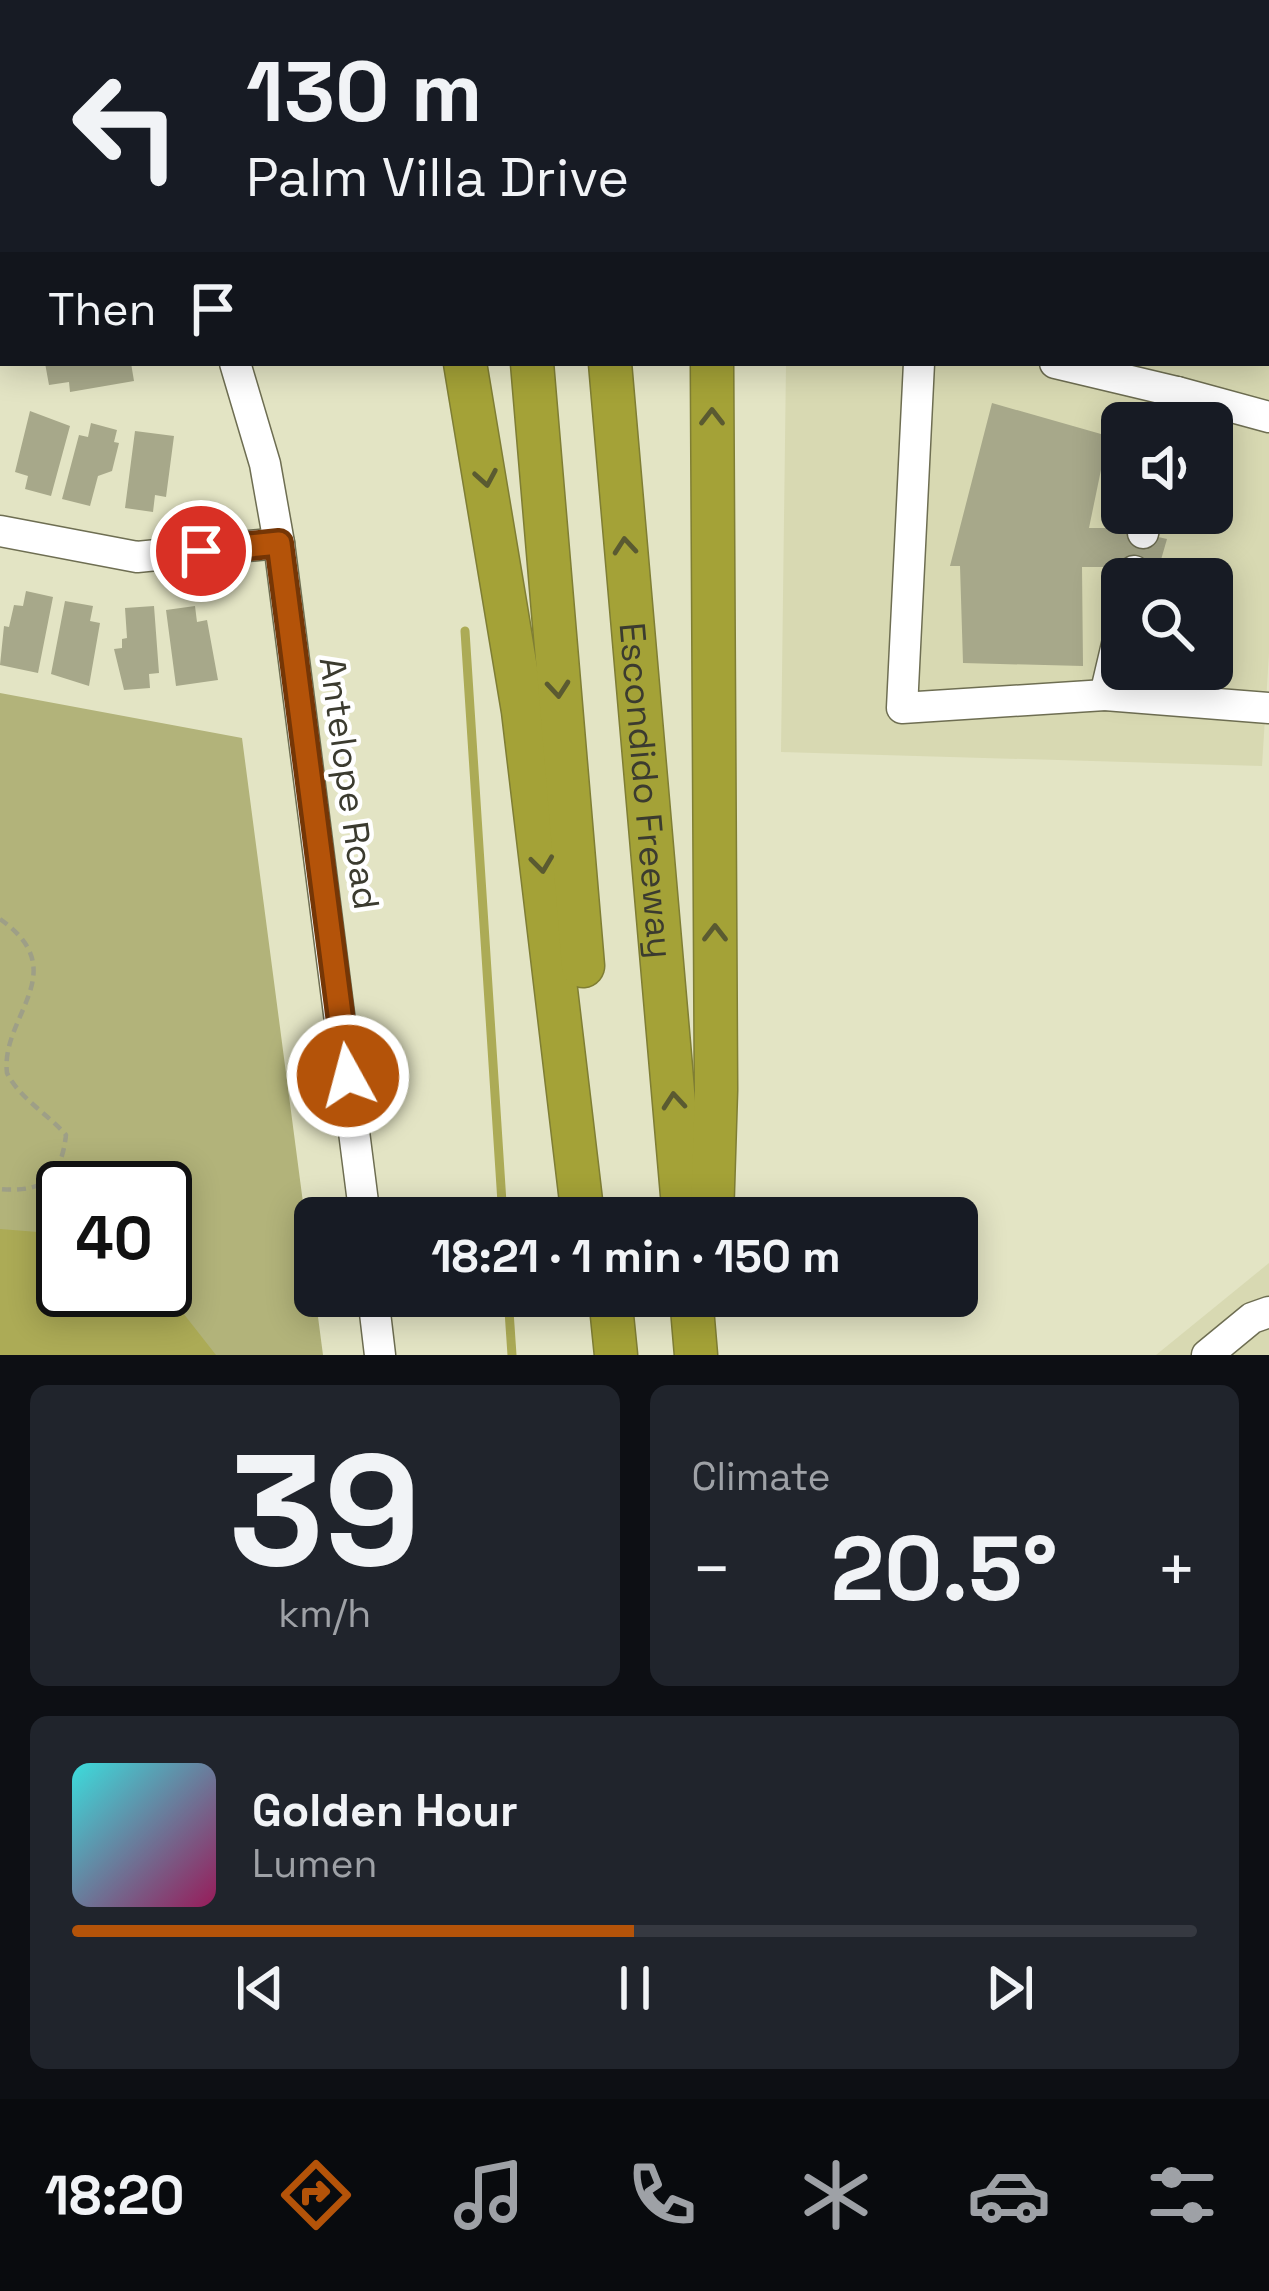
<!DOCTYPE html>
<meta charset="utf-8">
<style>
body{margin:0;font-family:"Space Grotesk",sans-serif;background:#20242c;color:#f1f3f6;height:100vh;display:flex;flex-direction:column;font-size:45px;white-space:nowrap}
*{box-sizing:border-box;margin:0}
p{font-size:39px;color:#9ea1a6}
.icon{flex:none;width:66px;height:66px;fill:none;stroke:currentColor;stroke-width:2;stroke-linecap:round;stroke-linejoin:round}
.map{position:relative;height:1355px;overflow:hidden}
.side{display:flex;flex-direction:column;gap:30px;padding:30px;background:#0d0f14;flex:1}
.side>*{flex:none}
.guide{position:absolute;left:0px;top:0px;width:1269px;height:366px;box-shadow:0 6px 30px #0003;background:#171b24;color:#f1f3f6;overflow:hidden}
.buttons{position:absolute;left:1101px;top:402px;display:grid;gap:24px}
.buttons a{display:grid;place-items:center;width:132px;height:132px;border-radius:18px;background:#171b24;box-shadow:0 6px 30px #0003;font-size:60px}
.speed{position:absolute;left:36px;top:1161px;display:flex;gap:24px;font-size:60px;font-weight:700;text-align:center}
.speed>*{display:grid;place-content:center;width:156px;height:156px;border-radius:50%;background:#171b24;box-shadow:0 6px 30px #0003;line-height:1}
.speed .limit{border:6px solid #111;border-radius:18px;background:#fff;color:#111}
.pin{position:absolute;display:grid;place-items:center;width:102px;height:102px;color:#fff;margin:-51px;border:6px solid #fff;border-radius:50%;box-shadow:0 3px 12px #0007}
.me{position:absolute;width:132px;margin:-66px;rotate:353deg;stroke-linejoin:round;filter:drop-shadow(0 0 9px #0008)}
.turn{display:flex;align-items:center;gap:42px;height:252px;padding:0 48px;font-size:54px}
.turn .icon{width:156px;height:156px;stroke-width:2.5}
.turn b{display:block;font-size:84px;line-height:102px}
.then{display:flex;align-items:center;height:114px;padding:0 48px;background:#0003;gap:24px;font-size:45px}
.big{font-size:90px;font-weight:700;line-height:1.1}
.side .tile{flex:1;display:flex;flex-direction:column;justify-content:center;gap:18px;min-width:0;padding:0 42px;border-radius:18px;background:#20242c}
.side .dial{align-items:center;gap:0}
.dial b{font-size:156px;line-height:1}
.song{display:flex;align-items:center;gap:36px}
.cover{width:144px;height:144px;border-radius:18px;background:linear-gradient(135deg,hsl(180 70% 55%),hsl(330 70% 35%))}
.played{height:12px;border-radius:6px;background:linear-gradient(90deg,#b45309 50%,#363941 50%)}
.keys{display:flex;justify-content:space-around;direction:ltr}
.heat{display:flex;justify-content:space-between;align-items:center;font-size:66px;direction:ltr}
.side .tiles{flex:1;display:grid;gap:30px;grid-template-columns:1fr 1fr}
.tile:last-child{grid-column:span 2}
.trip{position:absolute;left:294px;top:1197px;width:684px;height:120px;border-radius:18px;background:#171b24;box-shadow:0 6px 30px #0003;font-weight:700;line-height:120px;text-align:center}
.menu{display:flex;height:192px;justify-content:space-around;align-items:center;background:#090b0e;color:#9ea1a6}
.menu .icon{width:84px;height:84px}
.menu .active{color:#b45309}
.menu b{font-size:54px;color:#f1f3f6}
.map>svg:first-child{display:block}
.built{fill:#d8d9b2;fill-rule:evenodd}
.green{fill:#b2b37a;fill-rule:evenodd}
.water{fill:#acab56}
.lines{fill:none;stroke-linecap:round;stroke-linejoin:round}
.stream{stroke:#acab56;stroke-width:9}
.building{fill:#a7a88a}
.minor-casing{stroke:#6e6e52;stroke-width:33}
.highway-casing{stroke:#7f7e34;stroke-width:45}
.path{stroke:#9e9f87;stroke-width:4.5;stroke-dasharray:9 6;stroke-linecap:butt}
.minor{stroke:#fff;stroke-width:30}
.highway{stroke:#a4a237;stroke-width:42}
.oneway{stroke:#5a5a31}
.route-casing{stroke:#753606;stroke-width:30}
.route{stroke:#b45309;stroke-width:21}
.labels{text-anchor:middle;stroke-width:9;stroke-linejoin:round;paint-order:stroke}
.street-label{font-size:36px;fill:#3b3b2f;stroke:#fff}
</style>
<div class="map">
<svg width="1269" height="1355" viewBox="0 0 1269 1355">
<rect width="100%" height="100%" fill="#e3e4c4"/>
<g class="built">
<path d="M104,0H348L349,3H106Z"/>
<path d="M859,0H1269V654L1262,766L781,752L786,363H1266V3ZM1122,423H1212V513H1122ZM1122,579H1212V669H1122Z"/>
<path d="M1269,1263V1355H1156Z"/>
</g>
<path class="green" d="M0,693L242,738L323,1355H0ZM63,1188H165V1290H63Z"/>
<path class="water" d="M0,1229L63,1234V1290H165L216,1355H0Z"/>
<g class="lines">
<g class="stream">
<path d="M465,631L503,1218"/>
<path d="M508,1296L512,1355"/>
</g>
</g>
<g class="building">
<path d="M45,363H131L134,381L70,392L69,382L49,385Z"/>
<path d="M992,403L1108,436L1089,528H1119L1167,539L1156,577L1114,567H1082L1083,666L963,663L960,566H950Z"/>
<path d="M30,411L70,426L51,496L25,489L28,476L15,472Z"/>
<path d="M91,423L117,430L114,442L119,443L112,471L98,476L90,506L62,499L79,435L88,437Z"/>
<path d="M135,431L174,436L166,497L155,495L153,512L125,508Z"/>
<path d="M26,591L53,597L38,673L0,665L4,626L9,627L14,605L23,606Z"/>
<path d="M65,601L93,606L90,621L100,623L89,686L51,674Z"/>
<path d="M154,606L159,673L149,674L150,688L124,690L114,649L122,648V639L127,638L125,608Z"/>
<path d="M195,606L197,622L207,620L218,680L176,686L166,610Z"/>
</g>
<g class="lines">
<g class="minor-casing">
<g id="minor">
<path d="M49,0L51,3"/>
<path d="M1167,3L1168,0"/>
<path d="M0,15L3,18"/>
<path d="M1266,24L1269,25"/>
<path d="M1266,114L1269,115"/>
<path d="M235,363L265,464L279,543L365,1218"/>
<path d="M919,363L902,708L1105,695"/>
<path d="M1055,363L1177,392"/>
<path d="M1170,423L1177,392L1269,417"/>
<path d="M0,531L137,557L279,543"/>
<path d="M1143,533L1148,513"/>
<path d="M1133,579L1134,571"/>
<path d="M1122,623L1105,695L1269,708"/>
<path d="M373,1296L380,1355"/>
<path d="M1207,1355L1252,1318L1269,1312"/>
</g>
</g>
<g class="highway-casing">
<g id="highway">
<path d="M405,0V3"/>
<path d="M512,0V3"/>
<path d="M589,0V3"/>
<path d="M777,3L778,0"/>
<path d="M465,363L523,711L583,1218"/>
<path d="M532,363L583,966"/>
<path id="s1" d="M610,363L684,1218"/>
<path d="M712,1218L716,1090L712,363"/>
<path d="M610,1296L616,1355"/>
<path d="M691,1296L696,1355"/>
</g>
</g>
<path class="path" d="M0,919C75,972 0,1016 7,1073C19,1098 48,1114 66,1135C61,1178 43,1193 0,1189"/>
<use href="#minor" class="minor"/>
<use href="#highway" class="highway"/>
</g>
<defs><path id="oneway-chevron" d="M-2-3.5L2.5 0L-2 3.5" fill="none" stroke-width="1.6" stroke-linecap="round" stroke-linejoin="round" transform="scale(3)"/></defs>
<g class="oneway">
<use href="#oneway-chevron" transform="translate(712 417) rotate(-90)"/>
<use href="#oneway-chevron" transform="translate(486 478) rotate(80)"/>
<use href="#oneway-chevron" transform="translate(625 546) rotate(-95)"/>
<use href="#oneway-chevron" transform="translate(558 689) rotate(85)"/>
<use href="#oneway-chevron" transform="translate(542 864) rotate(83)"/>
<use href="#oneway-chevron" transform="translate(715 933) rotate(-90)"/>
<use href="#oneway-chevron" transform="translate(674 1101) rotate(-95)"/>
</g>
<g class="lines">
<g class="route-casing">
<path id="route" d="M201,551L279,543L348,1076"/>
</g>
<use href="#route" class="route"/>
</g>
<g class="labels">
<g class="street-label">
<text transform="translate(350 783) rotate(82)" y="13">Antelope Road</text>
<text dy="13" stroke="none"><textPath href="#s1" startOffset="429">Escondido Freeway</textPath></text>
</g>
</g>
</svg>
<div class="buttons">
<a><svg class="icon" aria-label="sound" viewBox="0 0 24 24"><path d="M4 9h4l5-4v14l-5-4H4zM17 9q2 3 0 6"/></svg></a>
<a><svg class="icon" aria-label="search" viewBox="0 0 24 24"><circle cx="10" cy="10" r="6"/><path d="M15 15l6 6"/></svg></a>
</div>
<div class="speed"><div class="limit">40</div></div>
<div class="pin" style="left:201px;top:551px;background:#d93025"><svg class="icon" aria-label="arrive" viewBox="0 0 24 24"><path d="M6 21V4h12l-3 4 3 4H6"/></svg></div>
<svg class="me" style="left:348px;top:1076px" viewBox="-20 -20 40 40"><circle r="17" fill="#b45309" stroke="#fff" stroke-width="3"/><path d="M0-11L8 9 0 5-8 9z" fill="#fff"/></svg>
<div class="trip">18:21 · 1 min · 150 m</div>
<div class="guide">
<div class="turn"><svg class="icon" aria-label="left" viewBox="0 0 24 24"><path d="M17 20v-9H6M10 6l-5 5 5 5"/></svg><div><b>130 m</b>Palm Villa Drive</div></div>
<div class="then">Then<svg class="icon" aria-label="arrive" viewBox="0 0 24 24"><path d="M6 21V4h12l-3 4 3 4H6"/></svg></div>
</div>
</div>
<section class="side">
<div class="tiles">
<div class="tile dial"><b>39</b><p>km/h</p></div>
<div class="tile"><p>Climate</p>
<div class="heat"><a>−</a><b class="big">20.5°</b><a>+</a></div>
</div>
<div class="tile">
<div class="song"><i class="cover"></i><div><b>Golden Hour</b><p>Lumen</p></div></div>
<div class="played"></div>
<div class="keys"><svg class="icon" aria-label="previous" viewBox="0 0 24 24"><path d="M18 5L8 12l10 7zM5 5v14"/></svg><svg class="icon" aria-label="pause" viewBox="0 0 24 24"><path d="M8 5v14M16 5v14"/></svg><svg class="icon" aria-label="next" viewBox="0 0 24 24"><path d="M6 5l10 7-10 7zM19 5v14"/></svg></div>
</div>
</div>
</section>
<nav class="menu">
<b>18:20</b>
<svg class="icon active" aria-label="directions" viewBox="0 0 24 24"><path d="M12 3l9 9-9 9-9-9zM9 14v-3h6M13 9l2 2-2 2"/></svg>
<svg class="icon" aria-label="music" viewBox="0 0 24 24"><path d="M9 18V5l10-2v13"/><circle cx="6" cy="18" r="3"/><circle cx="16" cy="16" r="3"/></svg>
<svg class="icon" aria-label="phone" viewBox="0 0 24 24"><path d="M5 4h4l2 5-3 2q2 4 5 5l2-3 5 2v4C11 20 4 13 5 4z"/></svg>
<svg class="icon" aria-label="climate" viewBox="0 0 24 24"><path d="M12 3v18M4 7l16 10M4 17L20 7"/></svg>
<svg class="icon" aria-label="car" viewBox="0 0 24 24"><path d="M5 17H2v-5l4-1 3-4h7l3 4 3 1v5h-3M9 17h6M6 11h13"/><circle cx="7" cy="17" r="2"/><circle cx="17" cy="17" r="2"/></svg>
<svg class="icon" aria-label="filters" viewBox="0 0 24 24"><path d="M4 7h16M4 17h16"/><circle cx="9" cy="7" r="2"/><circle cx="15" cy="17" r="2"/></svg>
</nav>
